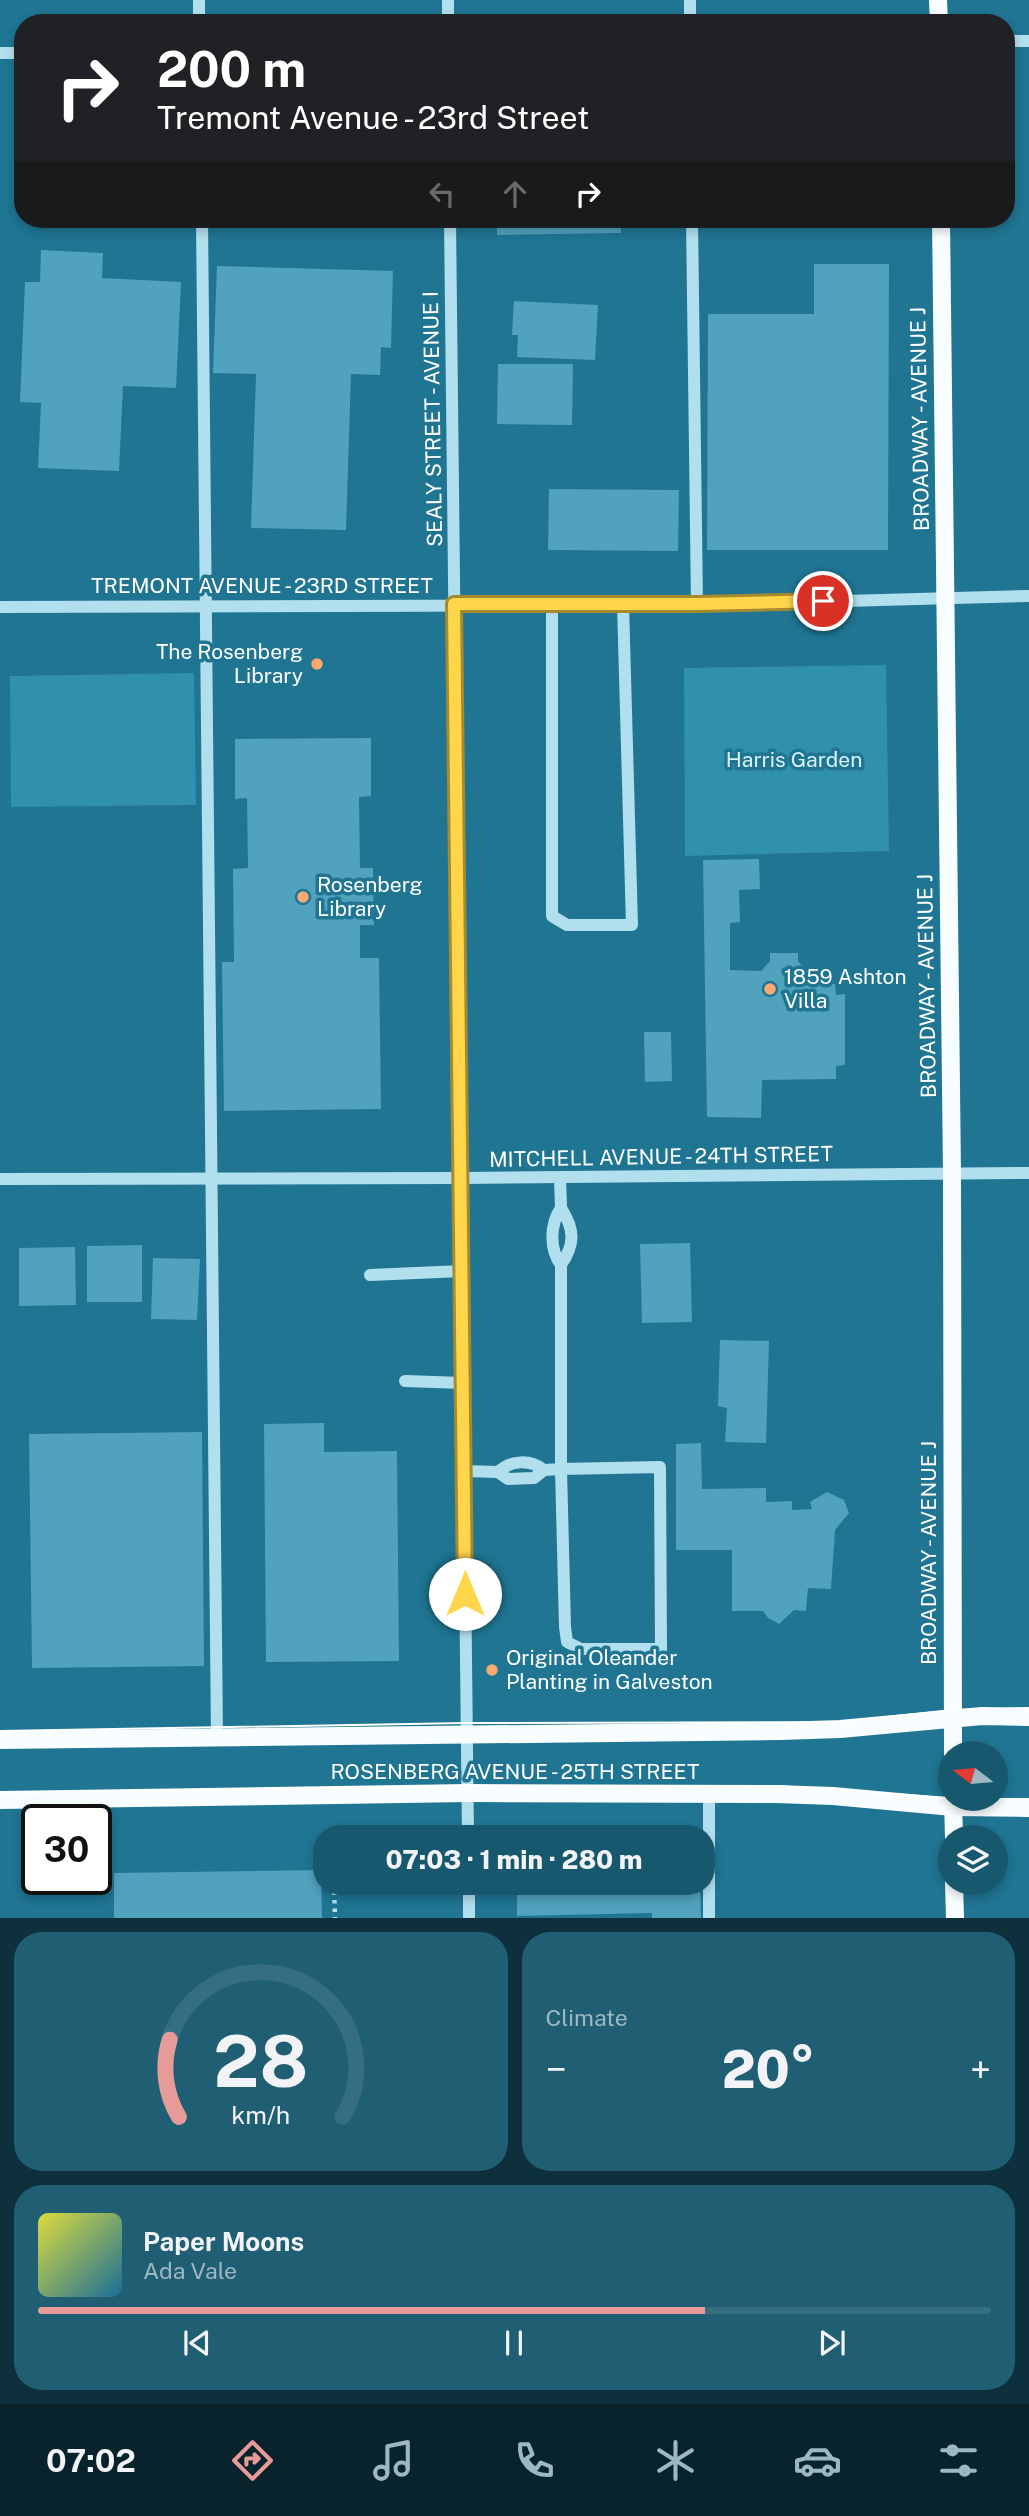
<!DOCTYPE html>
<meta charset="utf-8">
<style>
body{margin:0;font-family:"Public Sans",sans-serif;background:#205e73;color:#f1f3f6;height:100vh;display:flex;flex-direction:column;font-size:26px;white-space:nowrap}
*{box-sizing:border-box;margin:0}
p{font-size:23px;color:#9eb8c2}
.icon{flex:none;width:38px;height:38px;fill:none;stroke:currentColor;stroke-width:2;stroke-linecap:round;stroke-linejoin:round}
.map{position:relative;height:1918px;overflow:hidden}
.drawer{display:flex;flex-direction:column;gap:14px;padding:14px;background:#0d303c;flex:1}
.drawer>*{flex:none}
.hud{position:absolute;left:14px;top:14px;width:1001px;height:214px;border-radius:28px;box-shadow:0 4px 10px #0003;background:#202124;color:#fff;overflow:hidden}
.needle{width:46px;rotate:286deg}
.controls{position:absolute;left:938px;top:1741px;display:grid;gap:14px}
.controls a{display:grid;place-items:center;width:70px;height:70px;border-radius:50%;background:#17586e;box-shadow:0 4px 10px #0003;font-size:35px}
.speed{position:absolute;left:21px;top:1804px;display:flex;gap:14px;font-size:35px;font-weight:700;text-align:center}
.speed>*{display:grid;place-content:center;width:91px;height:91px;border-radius:50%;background:#17586e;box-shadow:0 4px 10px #0003;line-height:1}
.speed .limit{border:4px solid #111;border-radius:10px;background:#fff;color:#111}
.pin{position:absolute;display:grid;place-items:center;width:60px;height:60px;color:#fff;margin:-30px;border:4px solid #fff;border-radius:50%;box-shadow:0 2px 7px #0007}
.me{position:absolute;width:77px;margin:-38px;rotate:0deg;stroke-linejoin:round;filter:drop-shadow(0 0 5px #0008)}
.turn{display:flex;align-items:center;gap:24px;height:147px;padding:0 28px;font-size:32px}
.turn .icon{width:91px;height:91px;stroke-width:2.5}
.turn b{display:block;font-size:49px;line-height:60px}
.lanes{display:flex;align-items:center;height:66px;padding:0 28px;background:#0003;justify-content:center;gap:35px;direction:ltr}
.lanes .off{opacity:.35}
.big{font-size:52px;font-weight:800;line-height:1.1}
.drawer .tile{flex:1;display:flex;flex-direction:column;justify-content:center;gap:10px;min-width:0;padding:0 24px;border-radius:28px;background:#205e73}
.drawer .dial{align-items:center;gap:0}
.dial svg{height:182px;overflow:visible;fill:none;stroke:#366e81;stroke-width:7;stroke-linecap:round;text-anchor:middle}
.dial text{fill:#f1f3f6;stroke:none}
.song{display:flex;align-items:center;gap:21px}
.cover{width:84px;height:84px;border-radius:10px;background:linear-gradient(135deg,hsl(60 70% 55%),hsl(200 70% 35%))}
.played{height:7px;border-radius:4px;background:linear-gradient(90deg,#e69b98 70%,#366e81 70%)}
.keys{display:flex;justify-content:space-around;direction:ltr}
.heat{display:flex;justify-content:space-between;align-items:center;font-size:38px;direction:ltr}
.drawer .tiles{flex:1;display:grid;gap:14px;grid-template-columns:1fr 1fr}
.tile:last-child{grid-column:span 2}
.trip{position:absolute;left:313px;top:1825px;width:402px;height:70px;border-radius:28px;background:#17586e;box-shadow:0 4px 10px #0003;font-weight:800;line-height:70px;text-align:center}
.tab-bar{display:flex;height:112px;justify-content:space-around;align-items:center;background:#09232c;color:#9eb8c2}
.tab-bar .icon{width:49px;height:49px}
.tab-bar .on{color:#e69b98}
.tab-bar b{font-size:32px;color:#f1f3f6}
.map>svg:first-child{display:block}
.green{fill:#3090ae}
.building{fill:#50a2bd}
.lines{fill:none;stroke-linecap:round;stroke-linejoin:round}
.path{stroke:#b1dfee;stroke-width:4.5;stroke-dasharray:3.5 5;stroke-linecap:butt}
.minor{stroke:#b1dfee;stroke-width:12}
.major{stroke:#f8fdff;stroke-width:18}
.tram{stroke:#fff;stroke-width:2}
.route-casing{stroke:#a68a30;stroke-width:18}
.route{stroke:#ffd54a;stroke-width:12}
.poi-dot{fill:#fca971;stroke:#1f7592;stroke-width:2.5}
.labels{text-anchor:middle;stroke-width:7;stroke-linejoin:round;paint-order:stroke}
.street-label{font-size:21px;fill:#fff;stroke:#1f7592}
.poi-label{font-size:21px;fill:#fff;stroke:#1f7592;text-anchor:start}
.park-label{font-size:21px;fill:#d9f3fa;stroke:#1f7592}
</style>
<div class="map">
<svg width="1029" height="1918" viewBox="0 0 1029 1918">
<rect width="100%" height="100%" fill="#1f7592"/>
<g class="green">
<path d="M886,665L889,851L685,856L684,668Z"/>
<path d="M194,673L196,805L11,807L10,676Z"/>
</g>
<g class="building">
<path d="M497,219H621V233L497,235Z"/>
<path d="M41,250L103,253L102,278L181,282L176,388L123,386L119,471L38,468L41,403L20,402L25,282H40Z"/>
<path d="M814,264H889L888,550H707L708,314H814Z"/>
<path d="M217,266L393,271L391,348L381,347L380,375L351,374L346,530L251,528L256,374L213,373Z"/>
<path d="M514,301L598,305L595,360L517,357L518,335H512Z"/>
<path d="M498,364H573L572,425L497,424Z"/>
<path d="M549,489L679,490L678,551L548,550Z"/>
<path d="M371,738V796L359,797L360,868H373L374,925H360V958H379L381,1109L224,1111L222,962H234L233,869L248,868L247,798L235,799V739Z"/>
<path d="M759,859L760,889L739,890L740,922L730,923V970L761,971L770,961V953H798V961L807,972V984H835L836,995L845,994V1065L836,1066V1079L762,1080L761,1118L707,1117L703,860Z"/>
<path d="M644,1032H671L672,1081L645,1082Z"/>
<path d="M690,1243L692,1322L642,1323L640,1244Z"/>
<path d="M142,1245V1302H87V1246Z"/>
<path d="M75,1247L76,1305L19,1306V1248Z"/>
<path d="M153,1258L200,1259L197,1320L151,1319Z"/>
<path d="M720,1340L769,1341L766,1443L725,1442L727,1408L718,1406Z"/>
<path d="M324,1423V1452L397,1451L399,1661L266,1662L264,1424Z"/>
<path d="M202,1432L204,1666L32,1668L29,1434Z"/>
<path d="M701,1443L702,1489L766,1488V1502L792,1501V1510L812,1509L810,1502L827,1492L844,1500L849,1513L835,1530L831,1589L808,1588L806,1611L794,1610L779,1624L768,1618L763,1611H732V1550H676V1444Z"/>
<path d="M321,1870L322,1918H114V1873Z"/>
<path d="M517,1883H700L701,1918H652V1913L517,1916Z"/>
</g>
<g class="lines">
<path class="path" d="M334,1883L335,1918"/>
<g class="minor">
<path d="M199,0V23"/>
<path d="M448,0V23"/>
<path d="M690,0V23"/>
<path d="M1006,41H1029"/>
<path d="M0,53H23"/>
<path d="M202,219L217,1738"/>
<path d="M450,219L468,1838"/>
<path d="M692,219L697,605"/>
<path d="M552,605V916L567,925H632L623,604"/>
<path d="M0,607L697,605L1029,596"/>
<path d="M560,1177L561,1208"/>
<path d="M0,1179L461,1178L1029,1173"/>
<path d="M370,1275L462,1271"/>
<path d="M405,1381L463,1383"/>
<path d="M464,1471L498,1472L508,1479L534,1478L544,1470L561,1469L565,1627L567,1642L581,1649H661L660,1467L561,1469V1265C575,1244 575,1230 561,1208C550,1224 549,1249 561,1265"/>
<path d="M498,1472C511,1460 530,1459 544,1470"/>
<path d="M709,1794V1918"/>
<path d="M469,1883V1918"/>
</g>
<g class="major">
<path d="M938,0L939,23"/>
<path d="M941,219L952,1173L953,1754"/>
<path d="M0,1740L781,1731L840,1729L982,1716L1029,1717"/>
<path d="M953,1799L954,1838"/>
<path d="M0,1800L468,1793L776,1794L833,1796L953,1807L1029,1808"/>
<path d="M954,1883L955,1918"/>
</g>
<g class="tram">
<path d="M0,1731L465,1723L839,1722L952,1710L1029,1708"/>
<path d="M0,1793L468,1786H778L950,1798"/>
<path d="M979,1799H1029"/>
</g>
</g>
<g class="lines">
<g class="route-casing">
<path id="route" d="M465,1594L454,604H697L823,601"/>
</g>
<use href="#route" class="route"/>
</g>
<g class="poi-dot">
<circle cx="317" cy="664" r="7"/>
<circle cx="303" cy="897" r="7"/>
<circle cx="770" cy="989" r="7"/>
<circle cx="492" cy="1670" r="7"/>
</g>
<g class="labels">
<g class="street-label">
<text transform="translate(433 419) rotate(-91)" y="7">SEALY STREET - AVENUE I</text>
<text transform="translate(920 419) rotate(-91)" y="7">BROADWAY - AVENUE J</text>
<text x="262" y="593">TREMONT AVENUE - 23RD STREET</text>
<text transform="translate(927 986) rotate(-91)" y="7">BROADWAY - AVENUE J</text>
<text transform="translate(661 1157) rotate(-1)" y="7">MITCHELL AVENUE - 24TH STREET</text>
<text transform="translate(929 1553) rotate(-90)" y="7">BROADWAY - AVENUE J</text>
<text x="515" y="1779">ROSENBERG AVENUE - 25TH STREET</text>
</g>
<g class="poi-label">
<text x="303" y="659" text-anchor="end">The Rosenberg<tspan x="303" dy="24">Library</tspan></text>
<text x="317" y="892">Rosenberg<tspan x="317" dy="24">Library</tspan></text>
<text x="784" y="984">1859 Ashton<tspan x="784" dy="24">Villa</tspan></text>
<text x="506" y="1665">Original Oleander<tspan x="506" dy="24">Planting in Galveston</tspan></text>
</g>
<g class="park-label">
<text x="794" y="767">Harris Garden</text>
</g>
</g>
</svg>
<div class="controls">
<a><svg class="needle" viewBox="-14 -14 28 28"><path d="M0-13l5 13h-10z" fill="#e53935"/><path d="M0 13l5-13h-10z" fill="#9eb8c2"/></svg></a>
<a><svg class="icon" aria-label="layers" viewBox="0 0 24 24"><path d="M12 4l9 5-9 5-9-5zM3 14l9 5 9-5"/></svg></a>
</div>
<div class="speed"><div class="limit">30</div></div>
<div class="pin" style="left:823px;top:601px;background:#d93025"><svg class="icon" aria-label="arrive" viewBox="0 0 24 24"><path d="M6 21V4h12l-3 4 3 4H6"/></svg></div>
<svg class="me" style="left:465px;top:1594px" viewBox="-20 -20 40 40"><circle r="19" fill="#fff"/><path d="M0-13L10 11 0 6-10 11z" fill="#ffd54a"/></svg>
<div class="trip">07:03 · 1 min · 280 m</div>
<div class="hud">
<div class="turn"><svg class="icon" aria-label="right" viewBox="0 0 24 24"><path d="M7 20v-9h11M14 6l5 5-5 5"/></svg><div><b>200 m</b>Tremont Avenue - 23rd Street</div></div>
<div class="lanes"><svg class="icon off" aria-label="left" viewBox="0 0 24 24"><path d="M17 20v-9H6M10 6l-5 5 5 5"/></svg><svg class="icon off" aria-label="ahead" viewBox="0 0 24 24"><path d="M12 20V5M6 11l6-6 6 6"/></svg><svg class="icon" aria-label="right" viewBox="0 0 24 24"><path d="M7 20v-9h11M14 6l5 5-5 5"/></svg></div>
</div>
</div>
<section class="drawer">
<div class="tiles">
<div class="tile dial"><svg viewBox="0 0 100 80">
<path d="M14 69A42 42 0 1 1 86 69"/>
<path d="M14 69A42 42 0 0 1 10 35" stroke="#e69b98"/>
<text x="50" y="56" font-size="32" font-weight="700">28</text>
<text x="50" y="72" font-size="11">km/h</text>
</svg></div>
<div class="tile"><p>Climate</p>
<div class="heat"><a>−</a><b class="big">20°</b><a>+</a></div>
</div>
<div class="tile">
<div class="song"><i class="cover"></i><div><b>Paper Moons</b><p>Ada Vale</p></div></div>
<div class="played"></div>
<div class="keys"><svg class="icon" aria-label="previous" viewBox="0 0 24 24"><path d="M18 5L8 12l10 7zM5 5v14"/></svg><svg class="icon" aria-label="pause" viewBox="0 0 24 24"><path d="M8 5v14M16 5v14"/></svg><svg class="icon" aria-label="next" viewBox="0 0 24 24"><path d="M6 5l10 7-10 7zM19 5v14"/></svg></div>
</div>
</div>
</section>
<nav class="tab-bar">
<b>07:02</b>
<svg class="icon on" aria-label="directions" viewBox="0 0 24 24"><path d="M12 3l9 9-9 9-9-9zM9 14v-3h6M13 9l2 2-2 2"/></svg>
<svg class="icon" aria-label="music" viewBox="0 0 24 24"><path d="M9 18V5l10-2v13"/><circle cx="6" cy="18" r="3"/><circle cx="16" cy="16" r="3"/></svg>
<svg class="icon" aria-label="phone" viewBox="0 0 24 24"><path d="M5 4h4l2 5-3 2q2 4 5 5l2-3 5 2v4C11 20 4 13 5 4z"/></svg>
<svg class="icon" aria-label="climate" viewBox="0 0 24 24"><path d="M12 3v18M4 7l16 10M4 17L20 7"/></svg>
<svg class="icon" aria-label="car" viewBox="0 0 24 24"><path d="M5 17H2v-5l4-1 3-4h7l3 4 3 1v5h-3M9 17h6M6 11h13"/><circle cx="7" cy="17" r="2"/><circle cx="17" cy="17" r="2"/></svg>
<svg class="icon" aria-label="filters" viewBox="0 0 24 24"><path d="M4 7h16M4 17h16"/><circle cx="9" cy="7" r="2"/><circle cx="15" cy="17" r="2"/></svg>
</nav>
